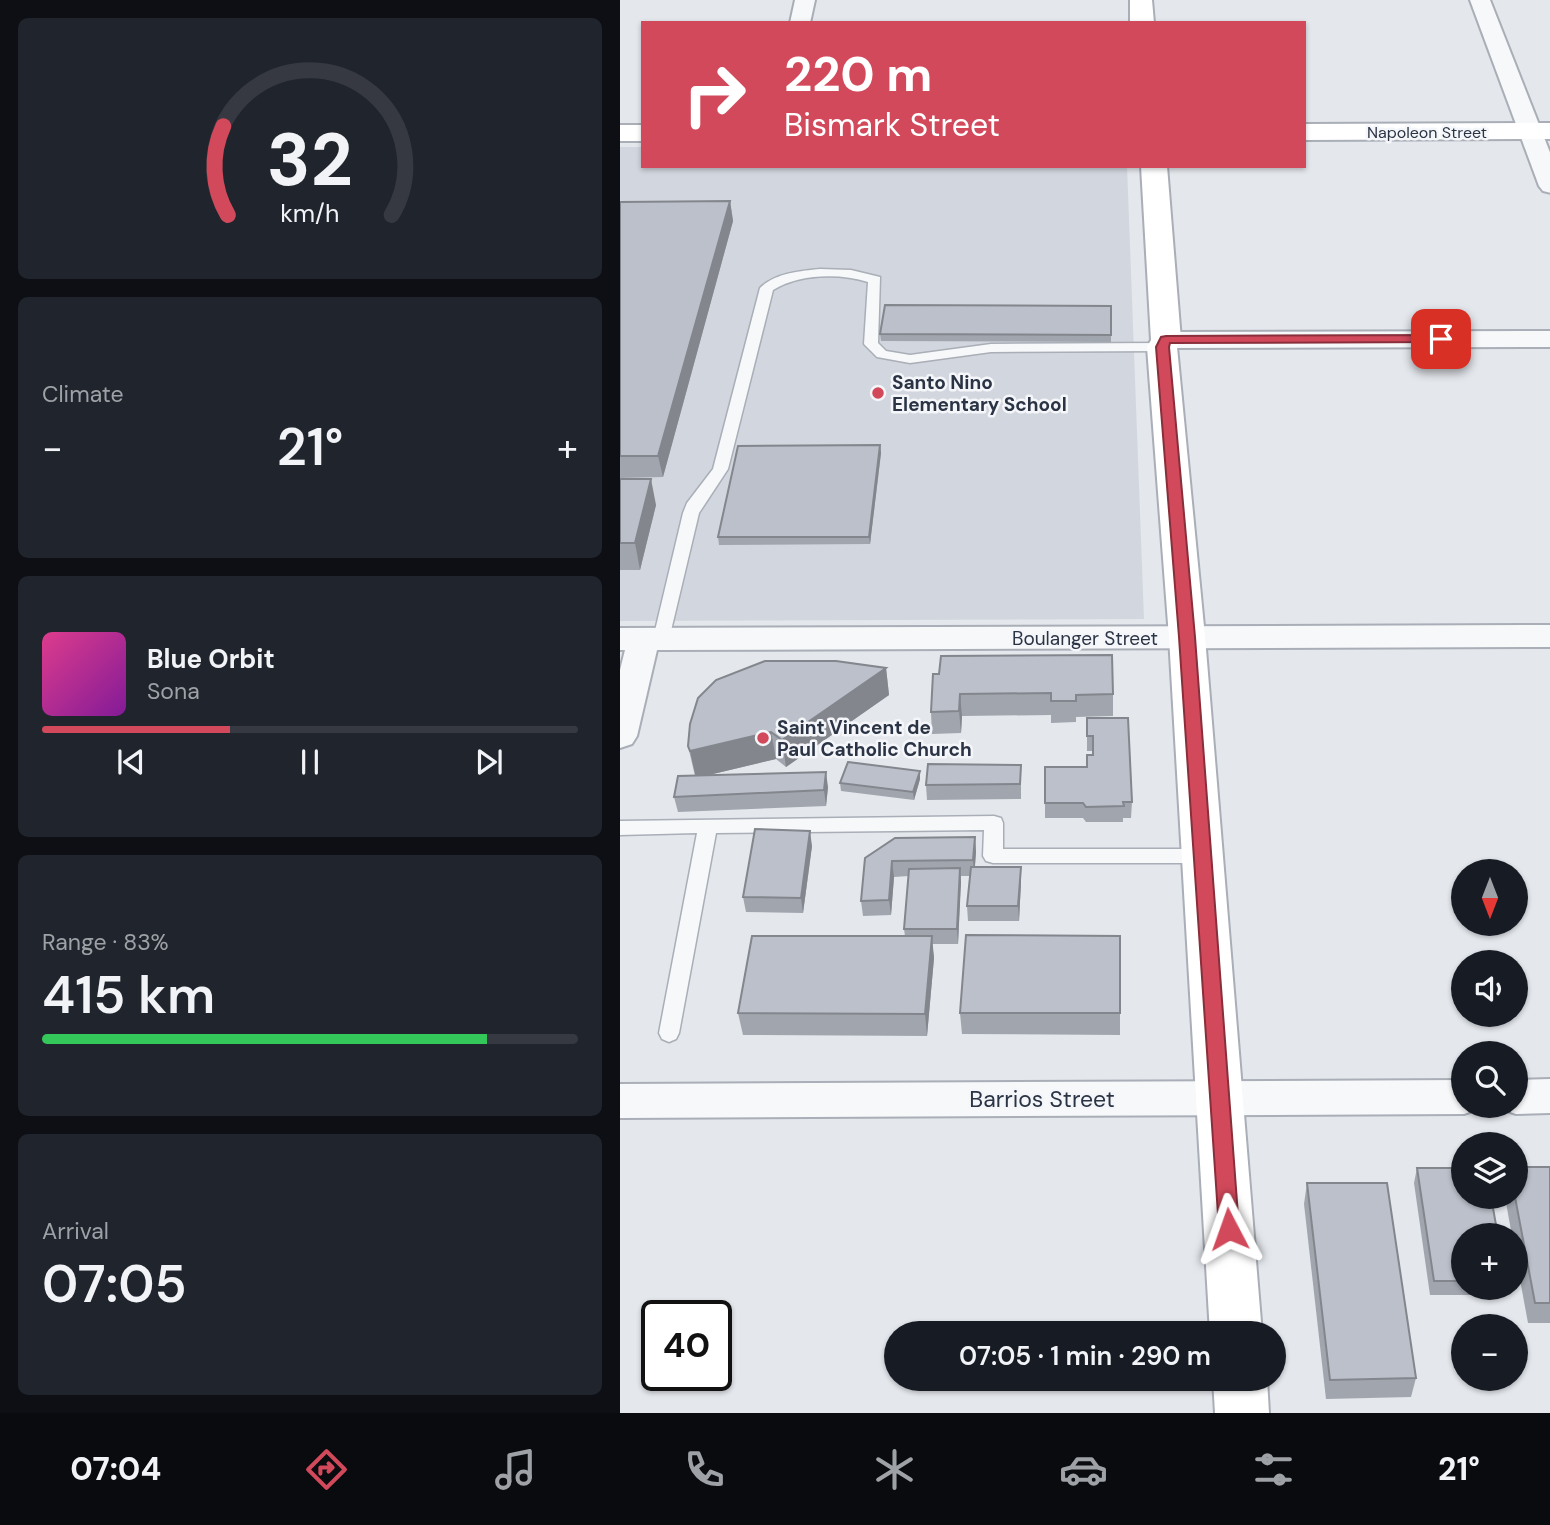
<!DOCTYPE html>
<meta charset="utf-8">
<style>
body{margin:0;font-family:"DM Sans",sans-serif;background:#20242c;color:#f1f3f6;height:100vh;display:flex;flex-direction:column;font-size:26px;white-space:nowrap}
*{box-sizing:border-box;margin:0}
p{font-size:23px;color:#9ea1a6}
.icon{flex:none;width:38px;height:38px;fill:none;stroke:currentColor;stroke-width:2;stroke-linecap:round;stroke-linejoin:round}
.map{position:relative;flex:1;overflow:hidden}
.side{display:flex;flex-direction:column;gap:18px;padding:18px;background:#0d0f14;width:620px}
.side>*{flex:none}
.banner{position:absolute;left:21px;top:21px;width:665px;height:147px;border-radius:0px;box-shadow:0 2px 5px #0004;background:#d1495b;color:#fff;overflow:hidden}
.needle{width:46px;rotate:180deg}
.controls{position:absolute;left:831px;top:859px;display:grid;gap:14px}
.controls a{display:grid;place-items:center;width:77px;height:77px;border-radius:50%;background:#171b24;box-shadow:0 2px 5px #0004;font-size:35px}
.speed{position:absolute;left:21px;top:1300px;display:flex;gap:14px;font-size:35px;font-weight:700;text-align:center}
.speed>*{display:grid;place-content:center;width:91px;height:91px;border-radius:50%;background:#171b24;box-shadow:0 2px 5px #0004;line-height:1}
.speed .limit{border:4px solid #111;border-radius:10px;background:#fff;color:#111}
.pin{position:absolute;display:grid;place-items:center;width:60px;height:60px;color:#fff;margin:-30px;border-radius:14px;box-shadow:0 4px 10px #0006}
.me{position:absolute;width:77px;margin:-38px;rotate:356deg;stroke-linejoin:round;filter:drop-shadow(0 0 5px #0008)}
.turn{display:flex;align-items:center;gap:24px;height:147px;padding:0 28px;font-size:32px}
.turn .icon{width:91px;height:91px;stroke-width:2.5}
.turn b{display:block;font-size:49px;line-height:60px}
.big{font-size:52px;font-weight:600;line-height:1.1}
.side .card{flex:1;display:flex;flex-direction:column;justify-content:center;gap:10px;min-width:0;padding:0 24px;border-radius:10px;background:#20242c}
.side .dial{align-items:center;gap:0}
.dial svg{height:182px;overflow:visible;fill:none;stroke:#363941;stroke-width:7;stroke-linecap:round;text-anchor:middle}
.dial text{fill:#f1f3f6;stroke:none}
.song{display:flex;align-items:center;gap:21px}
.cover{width:84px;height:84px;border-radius:10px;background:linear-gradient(135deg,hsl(330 70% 55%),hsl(290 70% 35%))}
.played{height:7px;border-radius:4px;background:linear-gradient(90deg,#d1495b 35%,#363941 35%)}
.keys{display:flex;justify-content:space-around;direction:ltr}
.heat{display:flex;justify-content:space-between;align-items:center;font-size:38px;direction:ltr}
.charge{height:10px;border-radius:5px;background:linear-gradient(90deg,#34c759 83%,#363941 0)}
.trip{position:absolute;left:264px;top:1321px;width:402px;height:70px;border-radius:35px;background:#171b24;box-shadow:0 2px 5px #0004;font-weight:600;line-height:70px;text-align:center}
.menu{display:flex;height:112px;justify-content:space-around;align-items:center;background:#090b0e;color:#9ea1a6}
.menu .icon{width:49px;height:49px}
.menu .current{color:#d1495b}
.menu b{font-size:32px;color:#f1f3f6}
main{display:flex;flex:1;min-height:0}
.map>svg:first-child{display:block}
.built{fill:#d2d6de}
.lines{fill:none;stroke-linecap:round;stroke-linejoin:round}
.lane-casing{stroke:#a9aeb7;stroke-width:3}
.street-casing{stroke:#a9aeb7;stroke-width:4}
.secondary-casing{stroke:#a9aeb7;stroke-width:4}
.lane{fill:#f7f8fa;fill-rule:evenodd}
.street{fill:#f7f8fa;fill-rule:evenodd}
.secondary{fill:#fff;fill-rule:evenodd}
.wall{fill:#a1a5ae}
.shaded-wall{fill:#83868d}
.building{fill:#bbc0ca;stroke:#83868d;stroke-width:2}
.route{fill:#d1495b;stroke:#882f3b;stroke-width:2}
.poi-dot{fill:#d1495b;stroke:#f4f6f9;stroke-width:2.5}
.labels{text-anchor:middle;stroke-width:5;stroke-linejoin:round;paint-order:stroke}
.far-street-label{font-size:16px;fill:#2b3445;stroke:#f4f6f9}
.poi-label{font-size:19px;font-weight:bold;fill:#2b3445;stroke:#f4f6f9;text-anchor:start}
.street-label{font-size:19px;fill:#2b3445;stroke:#f4f6f9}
.near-street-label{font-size:23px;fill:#2b3445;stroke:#f4f6f9}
</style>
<main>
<section class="side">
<div class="card dial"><svg viewBox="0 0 100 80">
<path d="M14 69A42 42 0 1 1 86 69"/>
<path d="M14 69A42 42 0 0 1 12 30" stroke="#d1495b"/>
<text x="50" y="56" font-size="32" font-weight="700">32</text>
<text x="50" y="72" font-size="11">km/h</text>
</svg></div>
<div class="card"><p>Climate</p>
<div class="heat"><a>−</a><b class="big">21°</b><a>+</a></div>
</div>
<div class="card">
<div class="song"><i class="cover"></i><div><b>Blue Orbit</b><p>Sona</p></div></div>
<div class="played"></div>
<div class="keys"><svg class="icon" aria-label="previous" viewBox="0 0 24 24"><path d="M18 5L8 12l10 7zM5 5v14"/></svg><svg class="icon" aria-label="pause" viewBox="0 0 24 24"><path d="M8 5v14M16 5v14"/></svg><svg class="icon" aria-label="next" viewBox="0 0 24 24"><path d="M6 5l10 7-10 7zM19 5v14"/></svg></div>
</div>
<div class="card"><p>Range · 83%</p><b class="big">415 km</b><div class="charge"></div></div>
<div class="card"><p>Arrival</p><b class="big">07:05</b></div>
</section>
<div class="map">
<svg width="931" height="1413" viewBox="0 0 931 1413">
<rect width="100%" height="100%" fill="#e4e7ec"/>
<path class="built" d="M0,147H23V166H507L524,619L0,621Z"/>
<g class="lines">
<g class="lane-casing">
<g id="lane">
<path d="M200,269L231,270L260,277L258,343L266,351L290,355L371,344L542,343L549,347L542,351L371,352L290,363L257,357L244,344L248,282C219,273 179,274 153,290L108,469L79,513L49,639L41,645L35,643L33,639L63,513L67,503L93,469L140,288C155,273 180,271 200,269Z"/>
<path d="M374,816L381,818L383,823V849H583L590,851L593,856L590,861L583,863H373L366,861L363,856L364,830L96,833L59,1033L56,1039L49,1042L42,1039L39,1033L77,833L0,835V821Z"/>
</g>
</g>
<g class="street-casing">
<g id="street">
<path d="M175,0H195L190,23H170Z"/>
<path d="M850,0H870L931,155V193L923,191L919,186Z"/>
<path d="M931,331V347L546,348L537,346L533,340L537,334L546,332Z"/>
<path d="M931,625V647L37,650L17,736L12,744L0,748V670L5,650H0V628Z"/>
<path d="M931,1079V1113L896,1114L882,1109L880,1106H896V1080Z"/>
<path d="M844,1080V1106H860L858,1109L844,1114L0,1118V1084Z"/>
</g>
</g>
<g class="secondary-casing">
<g id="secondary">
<path d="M510,0H532L534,23H510Z"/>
<path d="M931,123V139L684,140V124Z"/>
<rect x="0" y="125" width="23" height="16"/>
<path d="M521,166H547L561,340L557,347L585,637L642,1334H590L549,637L527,347L531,340Z"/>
<path d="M593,1379H647L649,1413H595Z"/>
</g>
</g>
<use href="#lane" class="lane"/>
<use href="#street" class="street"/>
<use href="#secondary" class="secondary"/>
</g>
<g class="wall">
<path d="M110,201L113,221L43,477L0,478V202Z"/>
<path d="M491,306V342L261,341L260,334Z"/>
<path d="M260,445L261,453L250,544L99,545L98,537Z"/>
<path d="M0,479L36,505L20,570H0Z"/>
<path d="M266,668L269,695L166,767L156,759L89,775L208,787L206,806L58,812L54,797L75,776L68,746Z"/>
<path d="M313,674L493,694V716L456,717V722L431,723V715L342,716L341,733L312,734L311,712Z"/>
<path d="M467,718L512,802L511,818H503V822H466L463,818H425V767H467L473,755V751H467Z"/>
<path d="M300,771V779L294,800L221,791L220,783Z"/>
<path d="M401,780V799L307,800L306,785Z"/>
<path d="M355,837L356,852L355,867L401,882L399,921H348L347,906L350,876H341L338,944H312L314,958L307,1036L123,1035L118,1013L285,936L284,929L289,876L274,877L271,915L243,916L241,901L245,858Z"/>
<path d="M192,846L183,913L126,912L123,897Z"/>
<path d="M340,1013H500V1035L342,1034Z"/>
<path d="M930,1167V1323H908L896,1258V1236H892L885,1197H896Z"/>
<path d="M797,1168L844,1236V1288H884L882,1295H810L794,1183Z"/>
<path d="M687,1183L796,1378L791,1397L706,1399L684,1204Z"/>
</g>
<g class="shaded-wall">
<path d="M110,201L113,221L43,477L38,456Z"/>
<path d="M260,445L261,453L250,544L249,537Z"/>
<path d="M31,479L36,505L20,570L15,543Z"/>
<path d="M266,668L269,695L166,767L162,740Z"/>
<path d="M340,694L342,716L341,733L339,711Z"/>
<path d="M151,732L156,759L76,778L70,751Z"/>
<path d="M300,771V779L294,800L293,792Z"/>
<path d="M206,772L208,787L206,806L204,790Z"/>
<path d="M190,831L192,846L183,913L181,898Z"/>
<path d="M355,837L356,852L354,876L353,860Z"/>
<path d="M272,861L274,877L271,915L269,900Z"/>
<path d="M401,867V882L399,921L398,906Z"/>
<path d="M340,868L341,883L338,944L337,929Z"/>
<path d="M312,936L314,958L307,1036L305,1014Z"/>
</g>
<g class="building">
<path d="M110,201L38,456H0V202Z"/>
<path d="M265,305L491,306V335L260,334Z"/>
<path d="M260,445L249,537H98L118,446Z"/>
<path d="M0,479H31L15,543H0Z"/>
<path d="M492,655L493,694L456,695V701H431V693L340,694L339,711L311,712L313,674H319L321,656Z"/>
<path d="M145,661H216L266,668L162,740L151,732L70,751L68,746L70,724L78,698L96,680Z"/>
<path d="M467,718H508L512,802H503L504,806L466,807L463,803H425V767H467V755H473V736H467Z"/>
<path d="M228,762L300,771L293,792L220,783Z"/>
<path d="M308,764L401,765L400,784L306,785Z"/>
<path d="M206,772L204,790L54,797L58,776Z"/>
<path d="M135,829L190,831L181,898L123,897Z"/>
<path d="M355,837L353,860L272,861L269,900L241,901L245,858L275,838Z"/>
<path d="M351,867H401L398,906H347Z"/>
<path d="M340,868L337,929H284L289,869Z"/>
<path d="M346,935L500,936V1013H340Z"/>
<path d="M132,936H312L305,1014L118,1013Z"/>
<path d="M896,1167H930V1303H915L895,1197H896Z"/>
<path d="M797,1168H844V1197H871L878,1236H844V1281H814Z"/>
<path d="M687,1183H767L796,1378L710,1380Z"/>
</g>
<path class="route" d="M821,335L825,336V342L550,343L549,347L575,637L619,1229L616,1235L609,1238L602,1235L599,1229L559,637L536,347L541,337L546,336Z"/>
<g class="poi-dot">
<circle cx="258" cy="393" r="7"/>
<circle cx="143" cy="738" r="7"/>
</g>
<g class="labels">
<g class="far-street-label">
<text x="807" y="138">Napoleon Street</text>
</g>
<g class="poi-label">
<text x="272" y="389">Santo Nino<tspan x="272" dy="22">Elementary School</tspan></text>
<text x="157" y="734">Saint Vincent de<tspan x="157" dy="22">Paul Catholic Church</tspan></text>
</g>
<g class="street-label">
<text x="465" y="645">Boulanger Street</text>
</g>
<g class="near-street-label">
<text x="422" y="1107">Barrios Street</text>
</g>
</g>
</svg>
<div class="controls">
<a><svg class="needle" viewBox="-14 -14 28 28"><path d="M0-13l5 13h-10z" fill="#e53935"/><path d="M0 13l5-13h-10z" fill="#9ea1a6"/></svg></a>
<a><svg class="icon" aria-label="sound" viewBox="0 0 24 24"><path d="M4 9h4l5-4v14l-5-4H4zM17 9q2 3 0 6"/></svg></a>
<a><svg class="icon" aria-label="search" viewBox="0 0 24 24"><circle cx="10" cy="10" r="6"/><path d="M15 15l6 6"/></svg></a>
<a><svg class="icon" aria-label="layers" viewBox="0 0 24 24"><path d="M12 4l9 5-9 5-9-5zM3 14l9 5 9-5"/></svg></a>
<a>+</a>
<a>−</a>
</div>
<div class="speed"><div class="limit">40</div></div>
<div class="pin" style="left:821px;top:339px;background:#d93025"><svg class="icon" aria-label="arrive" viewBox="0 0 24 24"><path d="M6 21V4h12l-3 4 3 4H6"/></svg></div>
<svg class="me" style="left:609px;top:1229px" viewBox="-20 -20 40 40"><path d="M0-17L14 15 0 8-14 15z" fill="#d1495b" stroke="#fff" stroke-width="4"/></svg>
<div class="trip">07:05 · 1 min · 290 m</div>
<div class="banner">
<div class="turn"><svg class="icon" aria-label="right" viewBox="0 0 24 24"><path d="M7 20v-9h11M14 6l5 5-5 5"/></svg><div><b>220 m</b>Bismark Street</div></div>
</div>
</div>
</main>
<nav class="menu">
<b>07:04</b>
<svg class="icon current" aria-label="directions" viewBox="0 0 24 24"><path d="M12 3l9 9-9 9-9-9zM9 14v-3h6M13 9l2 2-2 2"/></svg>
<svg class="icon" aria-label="music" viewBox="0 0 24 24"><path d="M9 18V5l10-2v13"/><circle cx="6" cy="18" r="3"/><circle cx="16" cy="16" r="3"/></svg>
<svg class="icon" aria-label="phone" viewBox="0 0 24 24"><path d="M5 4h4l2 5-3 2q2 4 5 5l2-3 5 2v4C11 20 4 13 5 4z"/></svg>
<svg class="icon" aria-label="climate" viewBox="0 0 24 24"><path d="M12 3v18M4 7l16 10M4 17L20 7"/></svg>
<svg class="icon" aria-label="car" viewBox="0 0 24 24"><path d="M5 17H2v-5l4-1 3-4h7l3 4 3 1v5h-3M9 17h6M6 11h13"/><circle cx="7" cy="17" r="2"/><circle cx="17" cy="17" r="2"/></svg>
<svg class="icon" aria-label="filters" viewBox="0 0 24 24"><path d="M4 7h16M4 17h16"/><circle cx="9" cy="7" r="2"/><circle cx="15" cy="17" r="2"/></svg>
<b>21°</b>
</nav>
